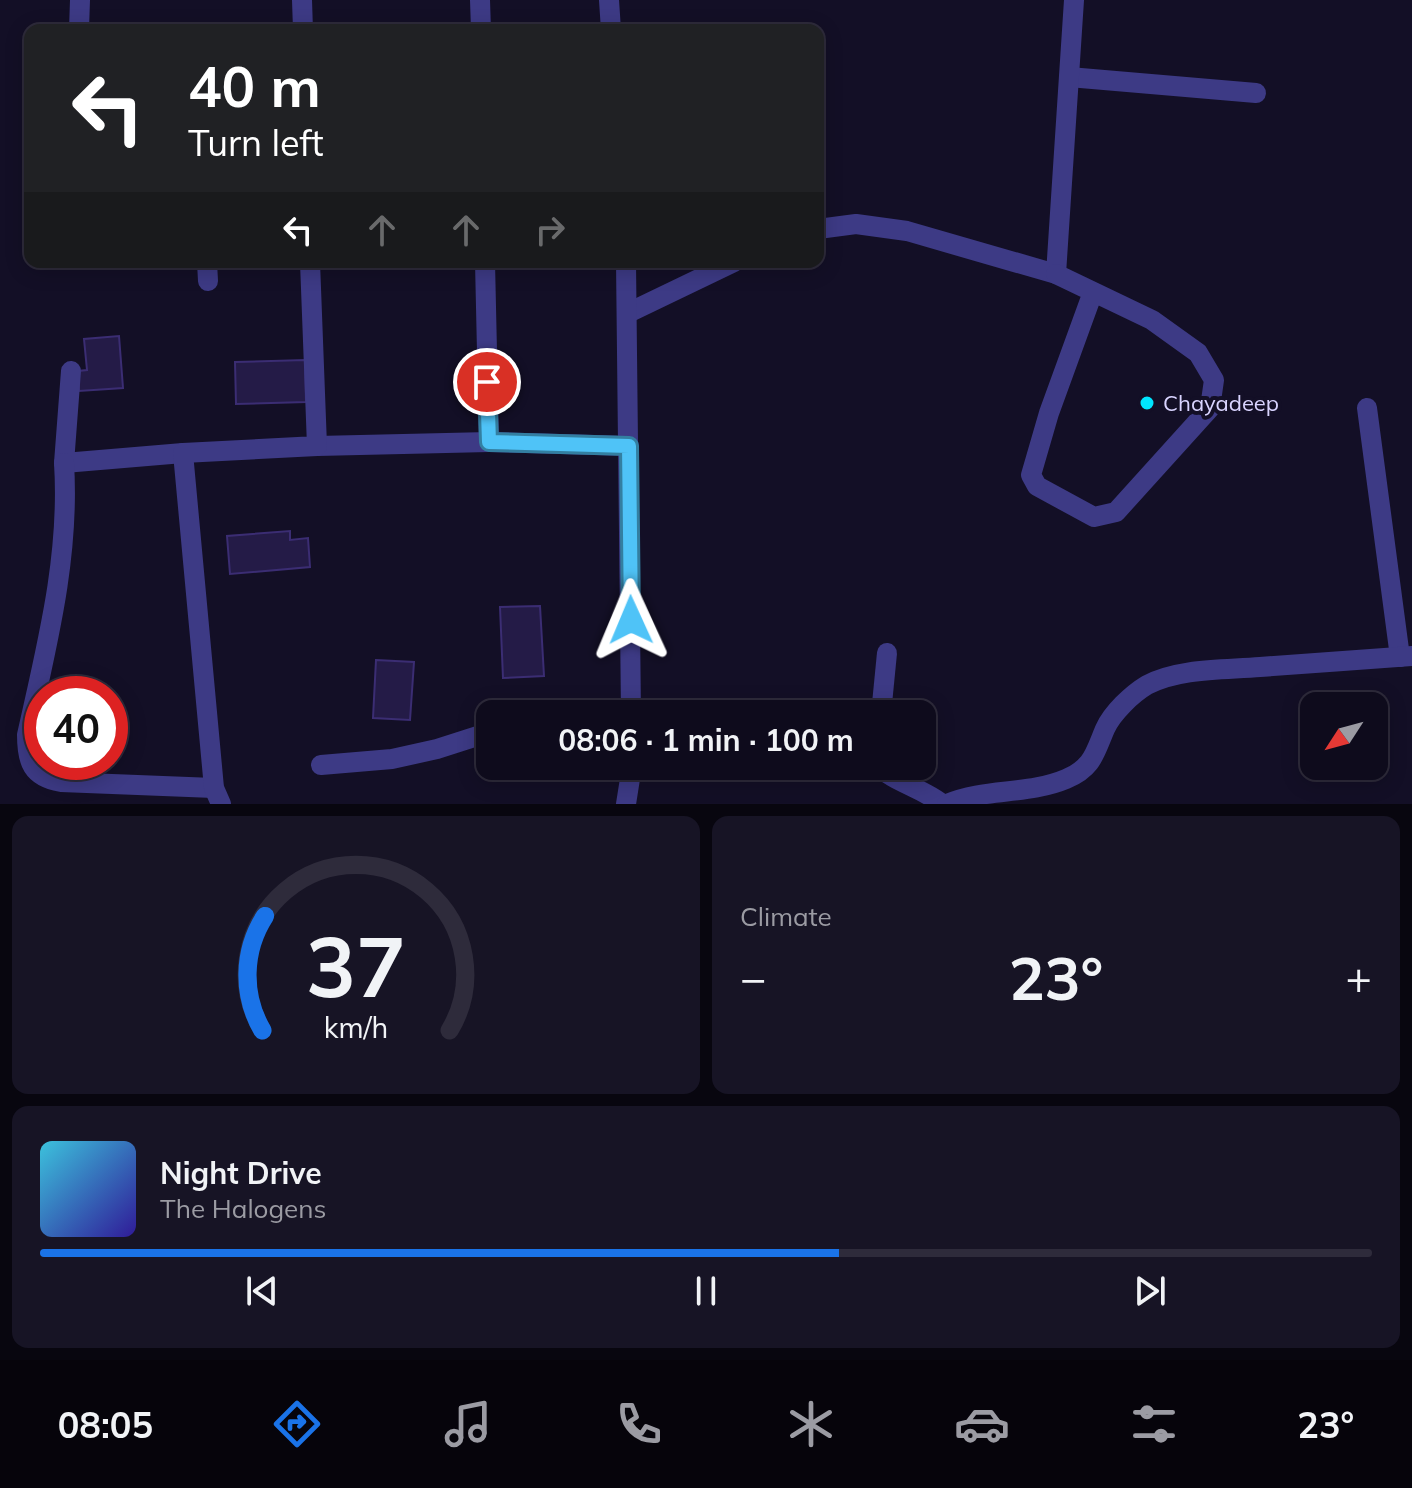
<!DOCTYPE html>
<meta charset="utf-8">
<style>
body{margin:0;font-family:Mulish,sans-serif;background:#171425;color:#f1f3f6;height:100vh;display:flex;flex-direction:column;font-size:30px;white-space:nowrap}
*{box-sizing:border-box;margin:0}
p{font-size:26px;color:#9b9ba3}
.icon{flex:none;width:44px;height:44px;fill:none;stroke:currentColor;stroke-width:2;stroke-linecap:round;stroke-linejoin:round}
.map{position:relative;height:804px;overflow:hidden}
.details{display:flex;flex-direction:column;gap:12px;padding:12px;background:#08060f;flex:1}
.details>*{flex:none}
.guide{position:absolute;left:24px;top:24px;width:800px;height:244px;border-radius:16px;box-shadow:0 4px 20px #0003,0 0 0 2px #2e2b3b;background:#202124;color:#fff;overflow:hidden}
.needle{width:52px;rotate:234deg}
.controls{position:absolute;left:1300px;top:692px;display:grid;gap:16px}
.controls a{display:grid;place-items:center;width:88px;height:88px;border-radius:16px;background:#0e0b1c;box-shadow:0 4px 20px #0003,0 0 0 2px #2e2b3b;font-size:40px}
.speed{position:absolute;left:24px;top:676px;display:flex;gap:16px;font-size:40px;font-weight:700;text-align:center}
.speed>*{display:grid;place-content:center;width:104px;height:104px;border-radius:50%;background:#0e0b1c;box-shadow:0 4px 20px #0003,0 0 0 2px #2e2b3b;line-height:1}
.speed .limit{border:12px solid #d22;background:#fff;color:#111}
.pin{position:absolute;display:grid;place-items:center;width:68px;height:68px;color:#fff;margin:-34px;border:4px solid #fff;border-radius:50%;box-shadow:0 2px 8px #0007}
.me{position:absolute;width:88px;margin:-44px;rotate:359deg;stroke-linejoin:round;filter:drop-shadow(0 0 6px #0008)}
.turn{display:flex;align-items:center;gap:28px;height:168px;padding:0 32px;font-size:36px}
.turn .icon{width:104px;height:104px;stroke-width:2.5}
.turn b{display:block;font-size:56px;line-height:68px}
.lanes{display:flex;align-items:center;height:76px;padding:0 32px;background:#0003;justify-content:center;gap:40px;direction:ltr}
.lanes .off{opacity:.35}
.big{font-size:60px;font-weight:700;line-height:1.1}
.details .tile{flex:1;display:flex;flex-direction:column;justify-content:center;gap:12px;min-width:0;padding:0 28px;border-radius:16px;background:#171425}
.details .dial{align-items:center;gap:0}
.dial svg{height:208px;overflow:visible;fill:none;stroke:#2e2b3b;stroke-width:7;stroke-linecap:round;text-anchor:middle}
.dial text{fill:#f1f3f6;stroke:none}
.song{display:flex;align-items:center;gap:24px}
.cover{width:96px;height:96px;border-radius:12px;background:linear-gradient(135deg,hsl(190 70% 55%),hsl(250 70% 35%))}
.played{height:8px;border-radius:4px;background:linear-gradient(90deg,#1a73e8 60%,#2e2b3b 60%)}
.keys{display:flex;justify-content:space-around;direction:ltr}
.heat{display:flex;justify-content:space-between;align-items:center;font-size:44px;direction:ltr}
.details .tiles{flex:1;display:grid;gap:12px;grid-template-columns:1fr 1fr}
.tile:last-child{grid-column:span 2}
.trip{position:absolute;left:476px;top:700px;width:460px;height:80px;border-radius:16px;background:#0e0b1c;box-shadow:0 4px 20px #0003,0 0 0 2px #2e2b3b;font-weight:700;line-height:80px;text-align:center}
.tabs{display:flex;height:128px;justify-content:space-around;align-items:center;background:#06040b;color:#9b9ba3}
.tabs .icon{width:56px;height:56px}
.tabs .on{color:#1a73e8}
.tabs b{font-size:36px;color:#f1f3f6}
.map>svg:first-child{display:block}
.building{fill:#241b47;stroke:#3b2d73;stroke-width:2}
.lines{fill:none;stroke-linecap:round;stroke-linejoin:round}
.minor{stroke:#3d3a85;stroke-width:20}
.tertiary{stroke:#3d3a85;stroke-width:20}
.route-casing{stroke:#337fa1;stroke-width:20}
.route{stroke:#4fc3f7;stroke-width:14}
.poi-dot{fill:#00e5ff;stroke:#130f26;stroke-width:3}
.labels{text-anchor:middle;stroke-width:8;stroke-linejoin:round;paint-order:stroke}
.poi-label{font-size:22px;fill:#d9d4ff;stroke:#130f26;text-anchor:start}
</style>
<div class="map">
<svg width="1412" height="804" viewBox="0 0 1412 804">
<rect width="100%" height="100%" fill="#130f26"/>
<g class="building">
<path d="M119,336L123,388L79,391L78,371L87,370L84,339Z"/>
<path d="M305,360L306,402L236,404L235,362Z"/>
<path d="M290,531V540L308,538L310,567L230,574L227,536Z"/>
<path d="M540,606L544,676L503,678L500,607Z"/>
<path d="M376,660L414,662L410,720L373,718Z"/>
</g>
<g class="lines">
<g class="minor">
<path d="M302,0L303,30"/>
<path d="M480,0L481,30"/>
<path d="M79,30L80,0"/>
<path d="M1069,77L1256,93"/>
<path d="M818,229L856,224L907,231L1056,274L1074,0"/>
<path d="M207,262L208,281"/>
<path d="M1056,274L1152,320L1198,353L1214,380L1210,408L1116,512L1094,517L1037,486L1031,475L1049,413L1093,292"/>
<path d="M628,313L734,262"/>
<path d="M71,371L64,463L183,453"/>
<path d="M1367,408L1400,657"/>
<path d="M489,442L629,446"/>
<path d="M317,446L489,442L485,262"/>
<path d="M64,463C70,556 47,645 27,735C27,762 32,777 61,782L214,788"/>
<path d="M587,714L631,707"/>
<path d="M881,714L887,653"/>
<path d="M321,765L392,759L437,749L490,732"/>
<path d="M879,766C891,781 924,789 942,804"/>
<path d="M221,804L214,788L183,453L317,446L310,262"/>
<path d="M947,804C985,788 1028,795 1066,779C1093,768 1095,752 1105,729C1112,713 1132,694 1147,685C1179,668 1225,670 1260,667C1311,663 1361,660 1412,656"/>
</g>
<g class="tertiary">
<path d="M609,0L611,30"/>
<path d="M626,262L631,714"/>
<path d="M626,804L632,766"/>
</g>
</g>
<g class="lines">
<g class="route-casing">
<path id="route" d="M487,382L489,442L629,446L631,620"/>
</g>
<use href="#route" class="route"/>
</g>
<circle class="poi-dot" cx="1147" cy="403" r="8"/>
<g class="labels">
<g class="poi-label">
<text x="1163" y="411">Chayadeep</text>
</g>
</g>
</svg>
<div class="controls">
<a><svg class="needle" viewBox="-14 -14 28 28"><path d="M0-13l5 13h-10z" fill="#e53935"/><path d="M0 13l5-13h-10z" fill="#9b9ba3"/></svg></a>
</div>
<div class="speed"><div class="limit">40</div></div>
<div class="pin" style="left:487px;top:382px;background:#d93025"><svg class="icon" aria-label="arrive" viewBox="0 0 24 24"><path d="M6 21V4h12l-3 4 3 4H6"/></svg></div>
<svg class="me" style="left:631px;top:620px" viewBox="-20 -20 40 40"><path d="M0-17L14 15 0 8-14 15z" fill="#4fc3f7" stroke="#fff" stroke-width="4"/></svg>
<div class="trip">08:06 · 1 min · 100 m</div>
<div class="guide">
<div class="turn"><svg class="icon" aria-label="left" viewBox="0 0 24 24"><path d="M17 20v-9H6M10 6l-5 5 5 5"/></svg><div><b>40 m</b>Turn left</div></div>
<div class="lanes"><svg class="icon" aria-label="left" viewBox="0 0 24 24"><path d="M17 20v-9H6M10 6l-5 5 5 5"/></svg><svg class="icon off" aria-label="ahead" viewBox="0 0 24 24"><path d="M12 20V5M6 11l6-6 6 6"/></svg><svg class="icon off" aria-label="ahead" viewBox="0 0 24 24"><path d="M12 20V5M6 11l6-6 6 6"/></svg><svg class="icon off" aria-label="right" viewBox="0 0 24 24"><path d="M7 20v-9h11M14 6l5 5-5 5"/></svg></div>
</div>
</div>
<section class="details">
<div class="tiles">
<div class="tile dial"><svg viewBox="0 0 100 80">
<path d="M14 69A42 42 0 1 1 86 69"/>
<path d="M14 69A42 42 0 0 1 15 25" stroke="#1a73e8"/>
<text x="50" y="56" font-size="32" font-weight="700">37</text>
<text x="50" y="72" font-size="11">km/h</text>
</svg></div>
<div class="tile"><p>Climate</p>
<div class="heat"><a>−</a><b class="big">23°</b><a>+</a></div>
</div>
<div class="tile">
<div class="song"><i class="cover"></i><div><b>Night Drive</b><p>The Halogens</p></div></div>
<div class="played"></div>
<div class="keys"><svg class="icon" aria-label="previous" viewBox="0 0 24 24"><path d="M18 5L8 12l10 7zM5 5v14"/></svg><svg class="icon" aria-label="pause" viewBox="0 0 24 24"><path d="M8 5v14M16 5v14"/></svg><svg class="icon" aria-label="next" viewBox="0 0 24 24"><path d="M6 5l10 7-10 7zM19 5v14"/></svg></div>
</div>
</div>
</section>
<nav class="tabs">
<b>08:05</b>
<svg class="icon on" aria-label="directions" viewBox="0 0 24 24"><path d="M12 3l9 9-9 9-9-9zM9 14v-3h6M13 9l2 2-2 2"/></svg>
<svg class="icon" aria-label="music" viewBox="0 0 24 24"><path d="M9 18V5l10-2v13"/><circle cx="6" cy="18" r="3"/><circle cx="16" cy="16" r="3"/></svg>
<svg class="icon" aria-label="phone" viewBox="0 0 24 24"><path d="M5 4h4l2 5-3 2q2 4 5 5l2-3 5 2v4C11 20 4 13 5 4z"/></svg>
<svg class="icon" aria-label="climate" viewBox="0 0 24 24"><path d="M12 3v18M4 7l16 10M4 17L20 7"/></svg>
<svg class="icon" aria-label="car" viewBox="0 0 24 24"><path d="M5 17H2v-5l4-1 3-4h7l3 4 3 1v5h-3M9 17h6M6 11h13"/><circle cx="7" cy="17" r="2"/><circle cx="17" cy="17" r="2"/></svg>
<svg class="icon" aria-label="filters" viewBox="0 0 24 24"><path d="M4 7h16M4 17h16"/><circle cx="9" cy="7" r="2"/><circle cx="15" cy="17" r="2"/></svg>
<b>23°</b>
</nav>
